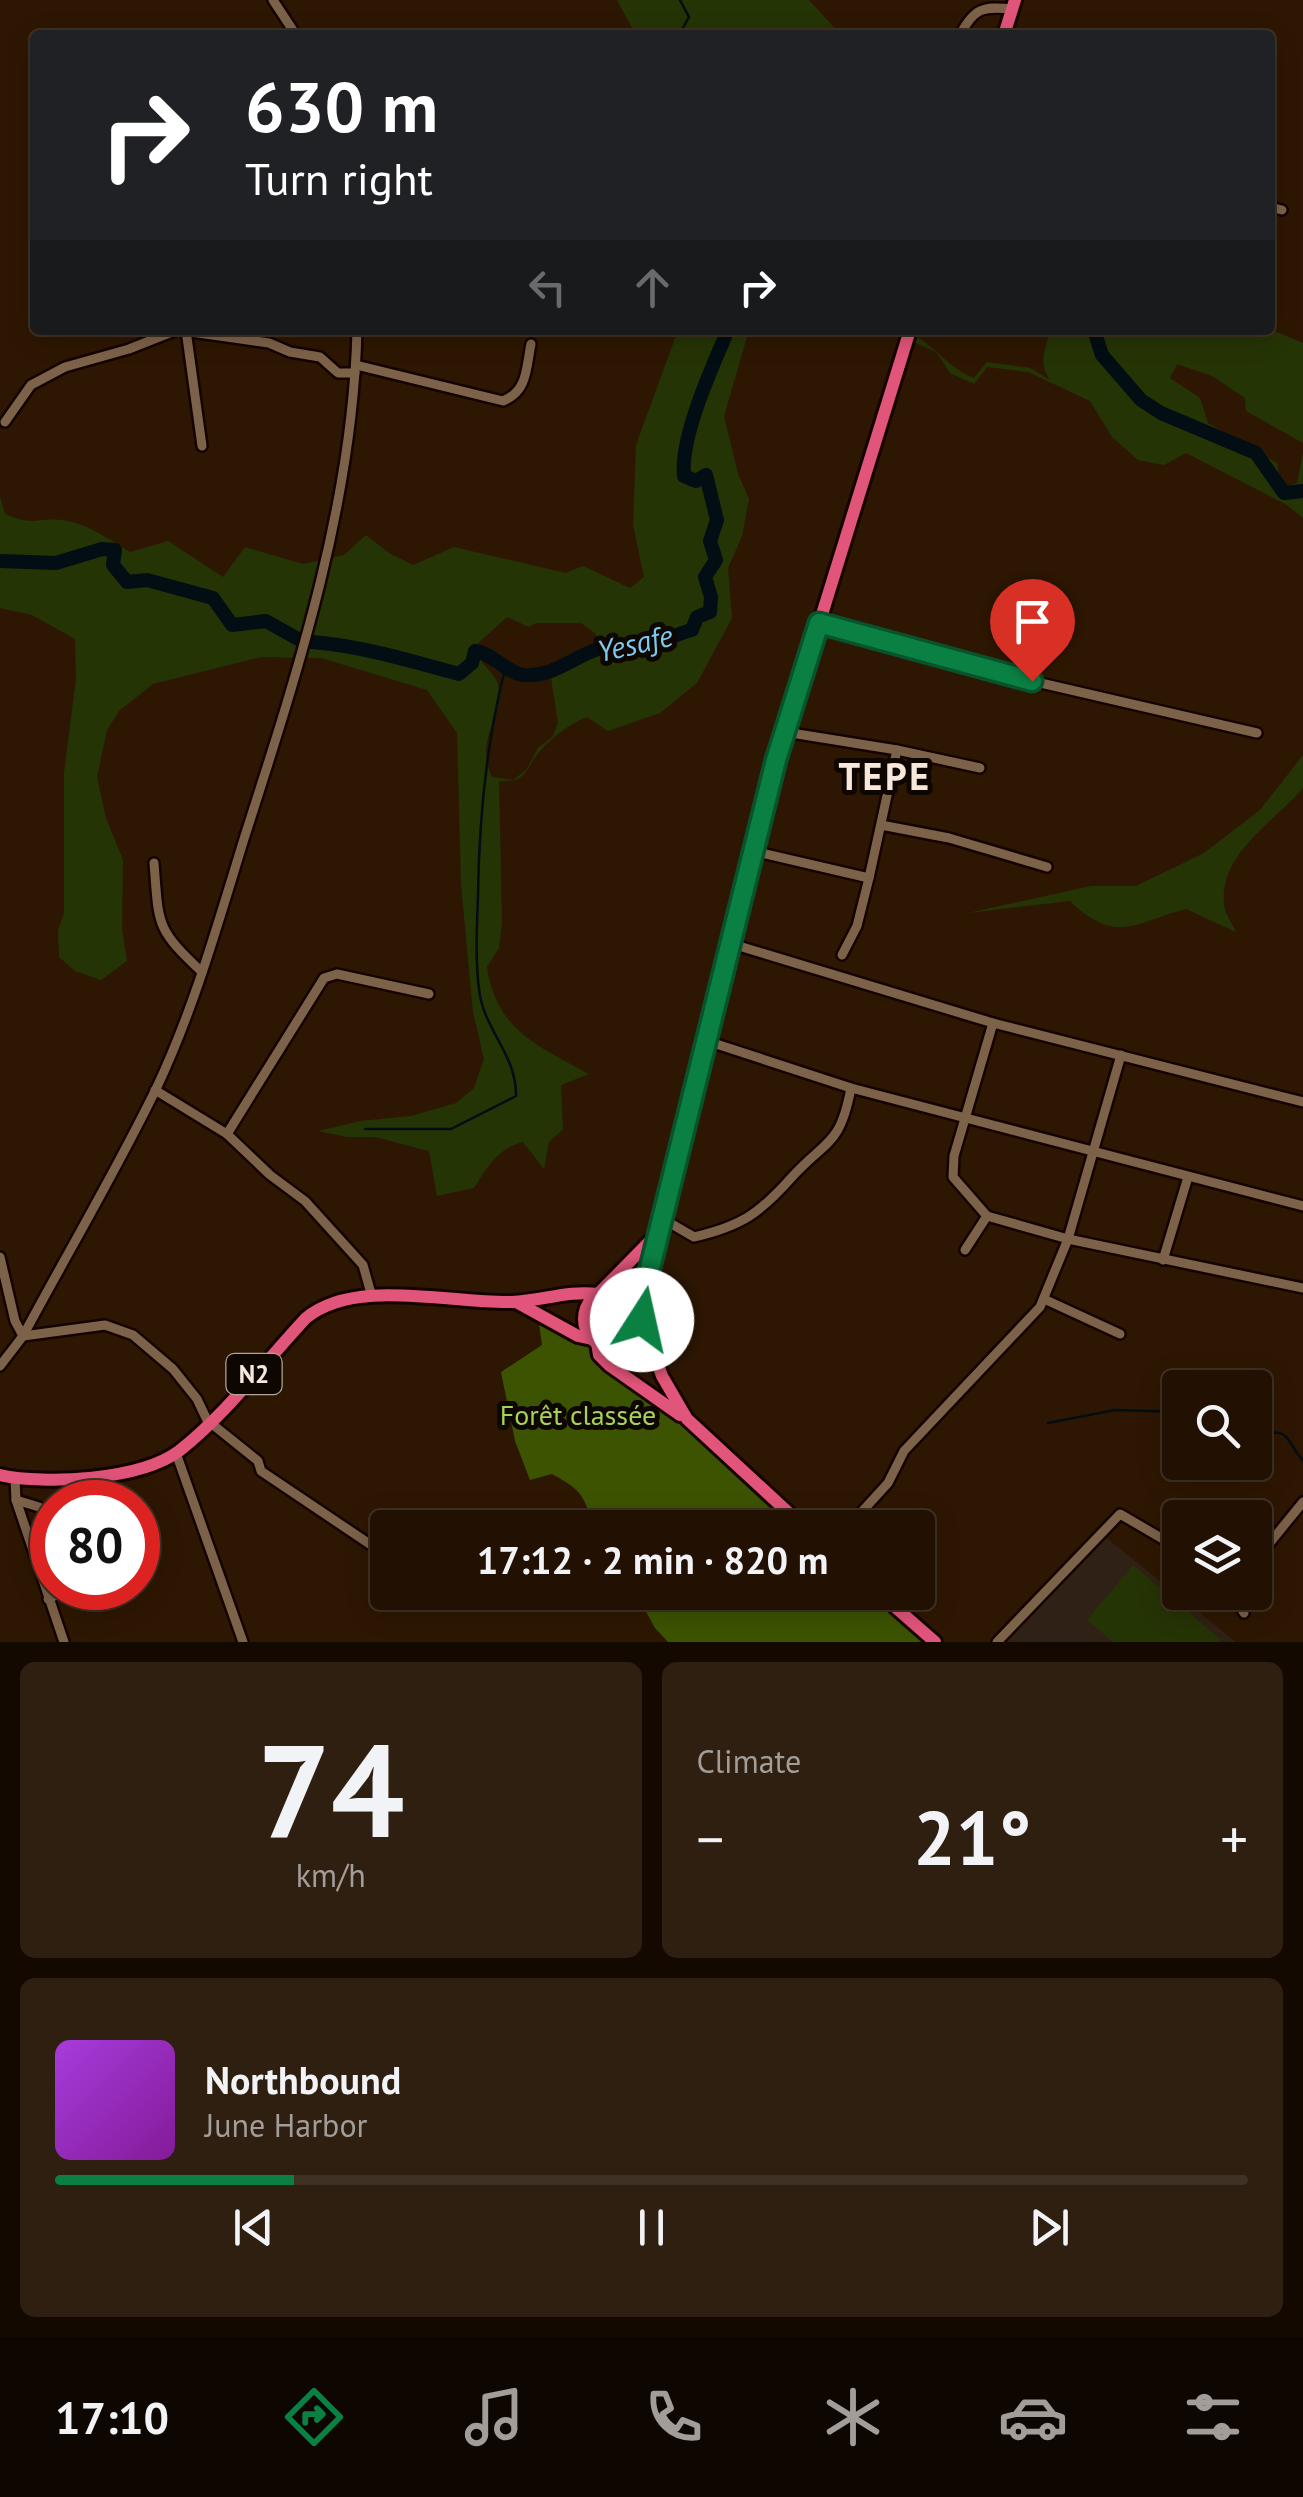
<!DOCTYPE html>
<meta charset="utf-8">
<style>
body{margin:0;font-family:"PT Sans",sans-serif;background:#2e1f11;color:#f1f3f6;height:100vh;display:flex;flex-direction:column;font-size:38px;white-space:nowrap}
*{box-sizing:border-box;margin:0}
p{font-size:32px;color:#a29d99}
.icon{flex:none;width:55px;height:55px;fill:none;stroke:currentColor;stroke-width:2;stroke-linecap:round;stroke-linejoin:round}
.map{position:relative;height:1642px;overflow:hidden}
.details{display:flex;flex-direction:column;gap:20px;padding:20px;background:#130901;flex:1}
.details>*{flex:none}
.hud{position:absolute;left:30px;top:30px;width:1245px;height:305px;border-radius:10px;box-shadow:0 5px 25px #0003,0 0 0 2px #3f3124;background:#202124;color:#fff;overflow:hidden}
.tools{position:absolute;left:1162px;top:1370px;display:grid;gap:20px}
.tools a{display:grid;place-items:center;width:110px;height:110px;border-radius:10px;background:#221102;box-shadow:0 5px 25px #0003,0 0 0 2px #3f3124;font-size:50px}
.speed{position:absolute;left:30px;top:1480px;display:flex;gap:20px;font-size:50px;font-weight:700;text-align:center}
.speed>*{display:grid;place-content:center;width:130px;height:130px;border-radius:50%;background:#221102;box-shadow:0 5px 25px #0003,0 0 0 2px #3f3124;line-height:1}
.speed .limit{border:15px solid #d22;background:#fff;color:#111}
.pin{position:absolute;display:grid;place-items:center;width:85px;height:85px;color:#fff;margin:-102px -42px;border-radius:50% 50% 50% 0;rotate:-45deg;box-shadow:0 0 10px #0007}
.pin .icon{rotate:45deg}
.me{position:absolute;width:110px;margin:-55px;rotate:10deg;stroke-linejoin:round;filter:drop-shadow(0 0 8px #0008)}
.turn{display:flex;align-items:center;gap:35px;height:210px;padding:0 50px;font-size:45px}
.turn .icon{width:130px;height:130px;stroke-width:2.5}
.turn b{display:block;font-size:70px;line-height:85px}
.lanes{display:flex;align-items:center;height:95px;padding:0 50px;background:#0003;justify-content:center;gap:50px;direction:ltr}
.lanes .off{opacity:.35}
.big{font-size:75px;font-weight:700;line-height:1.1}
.details .widget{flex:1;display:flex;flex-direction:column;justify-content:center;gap:15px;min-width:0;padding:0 35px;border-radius:15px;background:#2e1f11}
.details .dial{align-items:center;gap:0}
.dial b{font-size:130px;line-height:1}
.song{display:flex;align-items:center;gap:30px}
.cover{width:120px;height:120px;border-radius:15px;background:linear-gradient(135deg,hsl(280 70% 55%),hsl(290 70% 35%))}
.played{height:10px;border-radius:5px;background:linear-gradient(90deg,#0b8043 20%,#3f3124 20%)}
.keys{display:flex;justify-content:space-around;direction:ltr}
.heat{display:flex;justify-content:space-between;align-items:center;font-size:55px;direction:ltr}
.details .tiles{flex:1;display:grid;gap:20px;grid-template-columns:1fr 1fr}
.widget:last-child{grid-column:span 2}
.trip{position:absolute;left:370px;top:1510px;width:565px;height:100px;border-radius:10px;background:#221102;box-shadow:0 5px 25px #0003,0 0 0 2px #3f3124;font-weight:700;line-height:100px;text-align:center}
.dock{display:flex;height:160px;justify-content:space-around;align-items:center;background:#0e0701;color:#a29d99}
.dock .icon{width:70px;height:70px}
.dock .active{color:#0b8043}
.dock b{font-size:45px;color:#f1f3f6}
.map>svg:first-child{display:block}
.education{fill:#2f2115}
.green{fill:#253405;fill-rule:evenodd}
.forest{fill:#3c5402}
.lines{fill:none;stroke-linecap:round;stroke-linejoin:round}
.stream{stroke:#020d14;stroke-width:2.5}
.river{stroke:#020d14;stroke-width:14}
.minor-casing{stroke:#150300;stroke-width:14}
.highway-casing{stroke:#150300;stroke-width:18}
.minor{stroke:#7d624a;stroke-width:9}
.highway{stroke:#e2557a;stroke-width:12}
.route-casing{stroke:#07532c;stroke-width:25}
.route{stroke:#0b8043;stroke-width:18}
.labels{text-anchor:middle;stroke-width:10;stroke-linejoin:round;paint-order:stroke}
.shield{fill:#0e0601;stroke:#b2a49a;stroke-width:2.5}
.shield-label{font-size:25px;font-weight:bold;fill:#f8e8db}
.park-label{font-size:28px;fill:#a6d256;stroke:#0e0601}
.water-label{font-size:30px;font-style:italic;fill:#7cc9f2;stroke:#0e0601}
.district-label{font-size:38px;font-weight:bold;letter-spacing:2.5px;fill:#f8e8db;stroke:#0e0601}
</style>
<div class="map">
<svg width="1303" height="1642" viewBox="0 0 1303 1642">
<rect width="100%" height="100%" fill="#2e1702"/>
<path class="education" d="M1104,1536L1236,1642H1003Z"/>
<g class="green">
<path d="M617,0H809L841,35H636Z"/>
<path d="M1270,329L1303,343V443L1246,411L1245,398L1212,376L1177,364L1170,378L1200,398L1208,423L1277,463L1280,481L1287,487L1297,483L1303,453V518L1287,505L1186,453L1164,465L1138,460L1112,437L1090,401L1028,372L987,367L974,384L950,373L936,352L885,330H920L917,337C939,350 950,369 974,378L987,362L1030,368L1050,380C1038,362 1045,350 1050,330Z"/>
<path d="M678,330H749L724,416L738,474L749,499L742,536L728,568L732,618L697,683L660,713L608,731L587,717C569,724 554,736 541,750C524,768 529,783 499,781L502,922L499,948L487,967C496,1030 538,1046 589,1074L561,1085L563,1129L549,1142L544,1169L523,1142C497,1149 488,1166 474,1188L437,1196L429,1151L375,1137H347L318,1131L360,1121L411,1116L456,1103L474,1088L484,1059L473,1012L461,884L457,733L427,690L321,658L261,657L153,684L119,711L107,730L97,777L106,818L123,860L122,929L127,961L101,980L75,971L59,957L58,931L64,913V773L76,679L75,639L32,615L0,608V497L5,514C35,527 36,517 62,520C87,523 110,540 130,552L168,541L223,577L245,547L303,564L344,555L366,535L389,553L413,565L454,547L566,573L583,566L630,588L644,577L633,525L636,445ZM507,617L529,627L536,623H581L596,634L598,648L557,670L551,678L558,723L553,736L538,748L526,770L513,780L492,777C476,744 497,725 499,692C500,671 475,666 476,645Z"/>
<path d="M1303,755V788C1275,821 1219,854 1224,903C1224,913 1232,923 1236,932L1186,909C1133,923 1116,945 1070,901L968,913L1091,886H1136L1204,853L1260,810Z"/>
<path d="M1133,1565L1220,1639L1217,1642H1113L1087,1620Z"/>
</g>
<g class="forest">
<path d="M537,1309L654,1388L679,1416L695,1423L814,1527H592C586,1496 580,1489 552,1474L530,1480L515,1441L501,1372L542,1345Z"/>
<path d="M636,1593H888L944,1642H668L655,1628Z"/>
</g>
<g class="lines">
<g class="stream">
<path d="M679,35L689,17L680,0"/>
<path d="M365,1129H451L516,1096C517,1055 483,1029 479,989C475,958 477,926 478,896C479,817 486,742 506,665"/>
<path d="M1048,1423L1115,1410L1180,1412"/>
<path d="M1255,1433C1293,1431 1281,1433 1303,1461"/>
</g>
<g class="river">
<path d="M1094,330L1102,355L1141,400L1161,413L1256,453L1284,493L1303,491"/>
<path d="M0,561L56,563L102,549L115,550L113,565L127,582L147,580L213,598L232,625L266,621L298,639"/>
<path d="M312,642C362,646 411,661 459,674L472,663L475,651C493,653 505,672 523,675C550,678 571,659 595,650C612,643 631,649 649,645C661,643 678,633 692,630L697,617L710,612L711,597L705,577L716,560L710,541L717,520L706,475L696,481L684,476C680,437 712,367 728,330"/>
</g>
<g class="minor-casing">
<g id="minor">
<path d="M273,0L296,35"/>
<path d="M960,35C974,8 983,6 1012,9"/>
<path d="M1270,207L1282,210"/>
<path d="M186,330L202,446"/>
<path d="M356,365L503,401C528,391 526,368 531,344"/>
<path d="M5,422L31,385L65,367L129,349L177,330L269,343L290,352L320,357L338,373H355"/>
<path d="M819,623L1032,681L1257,733"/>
<path d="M785,732L897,750L980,768"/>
<path d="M881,825L949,838L1047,867"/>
<path d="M753,851L869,878L897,750"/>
<path d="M154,863C159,925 155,928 202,972"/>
<path d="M729,943L993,1023L1303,1102"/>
<path d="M842,955L857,926L869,878"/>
<path d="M707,1041L851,1088L1303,1206"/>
<path d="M155,1090L227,1134L270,1175L305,1201L363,1265L372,1297"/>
<path d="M227,1134L324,978L337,974L429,994"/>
<path d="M987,1216L1068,1239L1303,1288"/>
<path d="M663,1219L694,1237C742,1226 760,1213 792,1177C827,1139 840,1146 851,1088"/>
<path d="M965,1250L987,1216L953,1177L954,1156L993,1023"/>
<path d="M0,1257L15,1321L23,1336L105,1325L133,1335L173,1369L197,1399L207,1420L258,1461L261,1471L380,1551"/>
<path d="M1163,1260L1188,1177"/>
<path d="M1044,1299L1120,1334"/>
<path d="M0,1366L23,1336C67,1254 115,1173 156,1089C194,1009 218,923 244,839C297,674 353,504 357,330"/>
<path d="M176,1453L243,1642"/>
<path d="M15,1479L16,1500L64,1642"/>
<path d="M16,1500L39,1507L52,1520"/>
<path d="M847,1528L888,1483L904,1451L1040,1307L1068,1239L1121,1055"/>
<path d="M1255,1561L1303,1502"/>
<path d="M1232,1592L1244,1613"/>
<path d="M48,1599L71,1588"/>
<path d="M997,1642L1120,1514L1180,1549"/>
</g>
</g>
<g class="highway-casing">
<g id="highway">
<path d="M1004,35L1015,0"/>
<circle cx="613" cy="1319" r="29"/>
<path d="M518,1303L578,1336L592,1339"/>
<path d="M640,1308L777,760L910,330"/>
<path d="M642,1319L662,1376L687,1419L805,1528"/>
<path d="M597,1343L599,1355L609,1365L680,1415"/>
<path d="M0,1475C46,1485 140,1480 179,1451C226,1414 265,1362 306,1318C355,1277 452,1304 512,1302C542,1301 568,1290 598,1294L658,1233"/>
<path d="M878,1592L935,1642"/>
</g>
</g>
<use href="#minor" class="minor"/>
<use href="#highway" class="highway"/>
</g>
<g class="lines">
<g class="route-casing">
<path id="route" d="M642,1320L640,1308L776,760L819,623L1032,681"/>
</g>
<use href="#route" class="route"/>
</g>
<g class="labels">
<rect class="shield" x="226.5" y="1354" width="55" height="40" rx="8"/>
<g class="shield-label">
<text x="254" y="1383">N2</text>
</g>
<g class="park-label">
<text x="578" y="1425">Forêt classée</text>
</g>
<g class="water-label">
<text transform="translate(635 644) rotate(-13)" y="10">Yesafe</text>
</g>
<g class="district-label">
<text x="885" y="790">TEPE</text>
</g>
</g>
</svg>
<div class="tools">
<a><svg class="icon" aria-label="search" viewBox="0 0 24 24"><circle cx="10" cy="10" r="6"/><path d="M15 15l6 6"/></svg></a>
<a><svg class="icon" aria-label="layers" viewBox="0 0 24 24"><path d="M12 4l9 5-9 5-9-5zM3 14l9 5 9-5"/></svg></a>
</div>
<div class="speed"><div class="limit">80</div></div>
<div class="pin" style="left:1032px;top:681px;background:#d93025"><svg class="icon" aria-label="arrive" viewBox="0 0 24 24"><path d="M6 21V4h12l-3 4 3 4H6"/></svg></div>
<svg class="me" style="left:642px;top:1320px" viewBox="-20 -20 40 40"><circle r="19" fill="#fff"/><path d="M0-13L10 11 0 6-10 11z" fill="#0b8043"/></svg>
<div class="trip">17:12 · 2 min · 820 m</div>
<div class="hud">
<div class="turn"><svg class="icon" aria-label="right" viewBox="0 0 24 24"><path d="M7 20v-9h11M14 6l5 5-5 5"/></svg><div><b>630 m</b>Turn right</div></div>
<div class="lanes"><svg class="icon off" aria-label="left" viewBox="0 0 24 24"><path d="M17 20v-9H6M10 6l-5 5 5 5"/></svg><svg class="icon off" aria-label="ahead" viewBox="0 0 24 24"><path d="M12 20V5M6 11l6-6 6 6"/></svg><svg class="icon" aria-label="right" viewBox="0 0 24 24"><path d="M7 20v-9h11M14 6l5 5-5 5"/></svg></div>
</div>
</div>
<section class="details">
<div class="tiles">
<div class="widget dial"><b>74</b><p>km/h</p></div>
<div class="widget"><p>Climate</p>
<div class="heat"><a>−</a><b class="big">21°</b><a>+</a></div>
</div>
<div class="widget">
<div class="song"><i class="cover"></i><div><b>Northbound</b><p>June Harbor</p></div></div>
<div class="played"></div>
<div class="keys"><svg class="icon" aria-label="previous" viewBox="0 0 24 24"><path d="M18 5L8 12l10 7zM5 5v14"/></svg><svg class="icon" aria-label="pause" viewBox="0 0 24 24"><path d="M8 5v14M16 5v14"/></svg><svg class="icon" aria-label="next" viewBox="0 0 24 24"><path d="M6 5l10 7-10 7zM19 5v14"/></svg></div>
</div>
</div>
</section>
<nav class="dock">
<b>17:10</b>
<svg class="icon active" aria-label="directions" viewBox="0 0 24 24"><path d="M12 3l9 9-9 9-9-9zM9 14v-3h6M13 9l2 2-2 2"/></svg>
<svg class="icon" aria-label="music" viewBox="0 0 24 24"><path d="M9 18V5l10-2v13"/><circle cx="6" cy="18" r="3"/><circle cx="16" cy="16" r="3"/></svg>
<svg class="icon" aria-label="phone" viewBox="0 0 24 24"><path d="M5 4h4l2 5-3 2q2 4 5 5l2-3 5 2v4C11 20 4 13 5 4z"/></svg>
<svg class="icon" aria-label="climate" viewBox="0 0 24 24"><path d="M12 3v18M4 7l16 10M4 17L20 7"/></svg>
<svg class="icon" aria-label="car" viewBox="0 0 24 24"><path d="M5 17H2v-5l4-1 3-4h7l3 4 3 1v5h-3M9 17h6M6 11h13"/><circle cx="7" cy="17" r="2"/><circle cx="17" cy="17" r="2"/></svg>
<svg class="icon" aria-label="filters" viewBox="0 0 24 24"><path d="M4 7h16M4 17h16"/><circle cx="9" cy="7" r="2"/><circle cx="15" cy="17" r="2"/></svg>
</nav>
